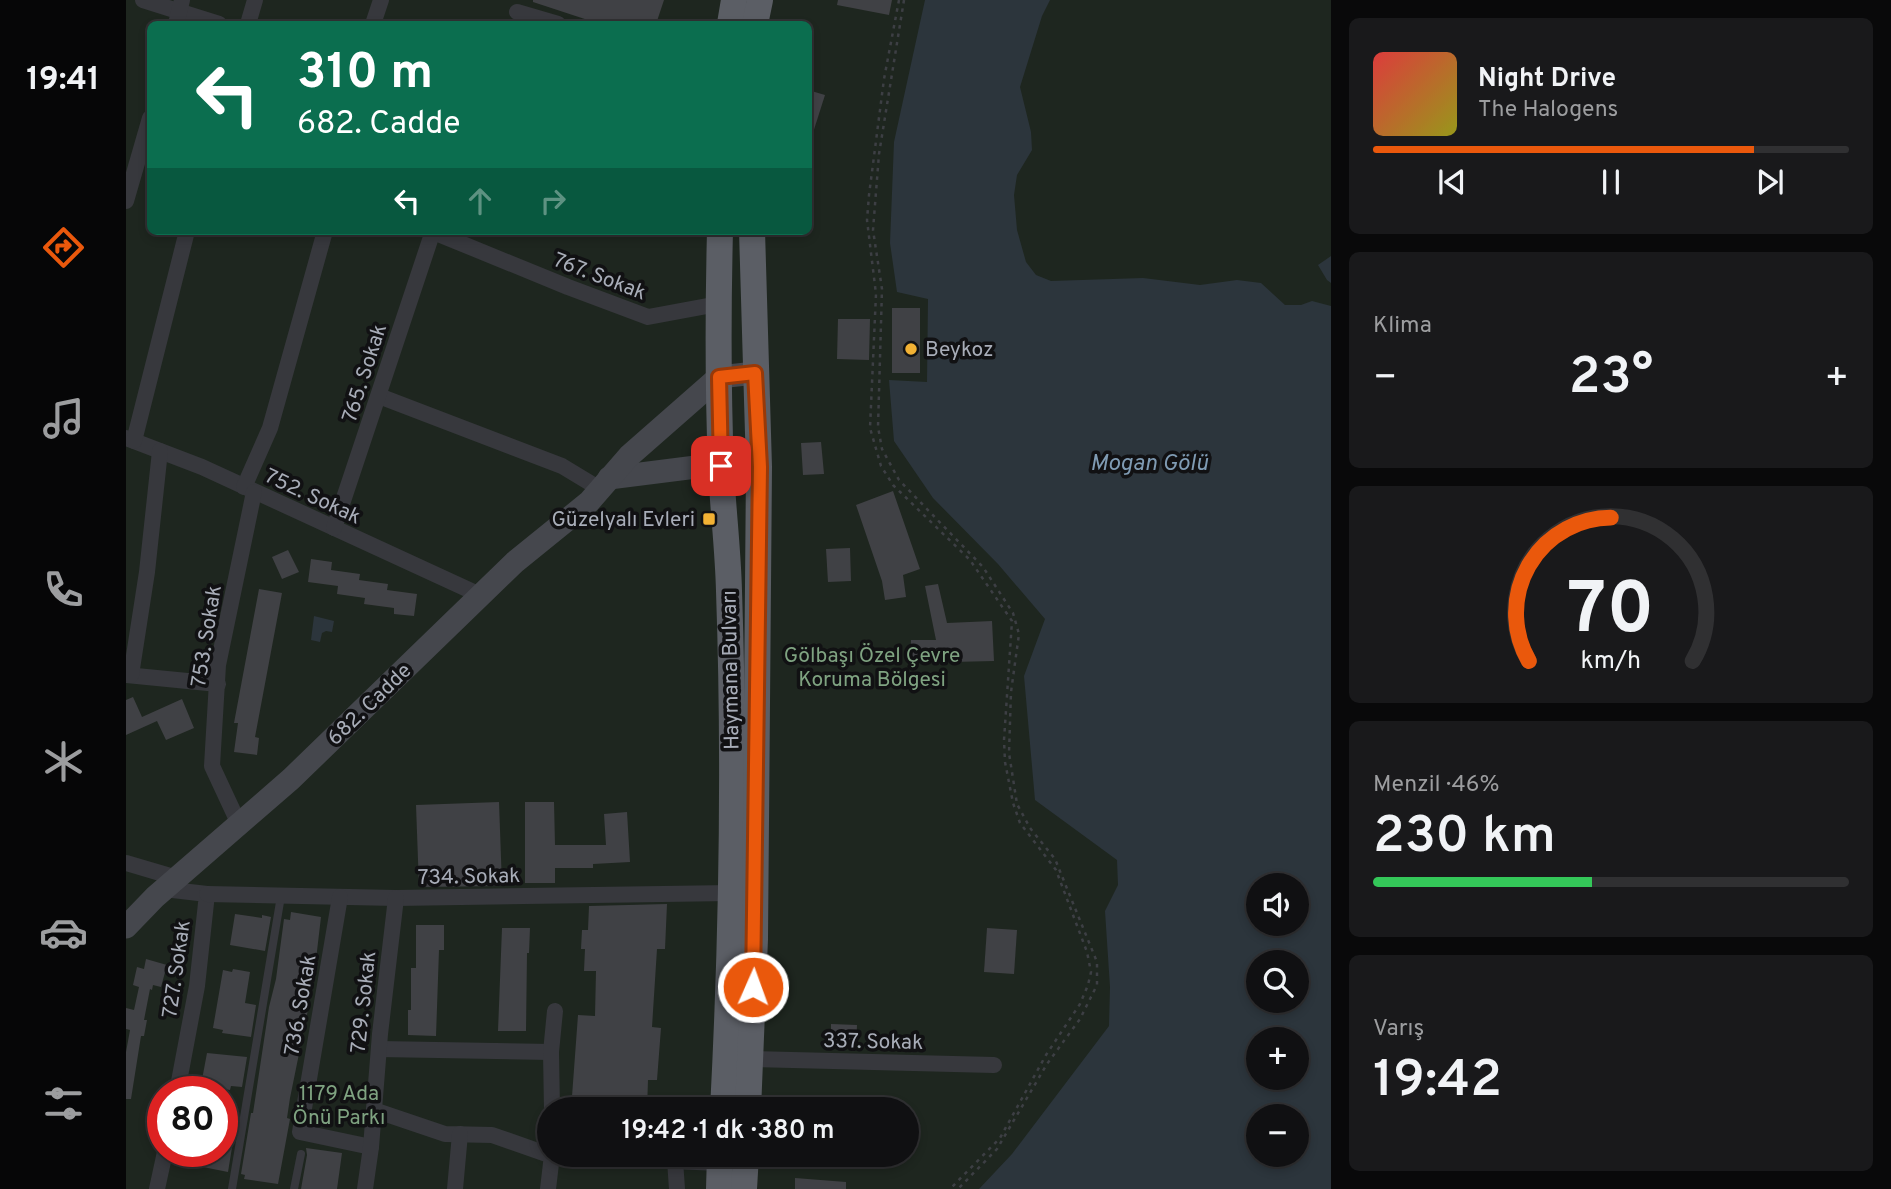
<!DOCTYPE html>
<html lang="tr">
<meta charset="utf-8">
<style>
body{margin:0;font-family:Overpass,sans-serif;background:#19191b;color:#f1f3f6;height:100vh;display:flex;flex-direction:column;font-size:26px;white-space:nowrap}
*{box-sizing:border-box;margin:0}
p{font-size:23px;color:#9c9d9f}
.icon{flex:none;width:38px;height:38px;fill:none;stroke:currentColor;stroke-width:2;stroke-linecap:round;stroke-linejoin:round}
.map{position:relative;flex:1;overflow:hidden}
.panel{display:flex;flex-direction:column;gap:18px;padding:18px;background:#09090a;width:560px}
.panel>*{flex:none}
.banner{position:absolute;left:21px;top:21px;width:665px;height:214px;border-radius:10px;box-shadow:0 4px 10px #0003,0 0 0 2px #303032;background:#0b6e4f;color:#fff;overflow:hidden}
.fabs{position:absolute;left:1120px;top:873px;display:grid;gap:14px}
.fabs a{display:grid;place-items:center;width:63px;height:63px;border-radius:50%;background:#101012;box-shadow:0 4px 10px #0003,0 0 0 2px #303032;font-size:35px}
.speed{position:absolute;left:21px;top:1076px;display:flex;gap:14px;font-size:35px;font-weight:700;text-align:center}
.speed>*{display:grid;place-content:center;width:91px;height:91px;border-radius:50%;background:#101012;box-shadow:0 4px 10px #0003,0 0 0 2px #303032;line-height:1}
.speed .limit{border:10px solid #d22;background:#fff;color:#111}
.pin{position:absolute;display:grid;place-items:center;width:60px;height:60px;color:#fff;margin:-30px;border-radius:14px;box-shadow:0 4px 10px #0006}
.me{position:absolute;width:77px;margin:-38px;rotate:2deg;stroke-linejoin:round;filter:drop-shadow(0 0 5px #0008)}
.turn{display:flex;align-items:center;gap:24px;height:147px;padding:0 35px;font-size:32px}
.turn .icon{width:91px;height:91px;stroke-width:2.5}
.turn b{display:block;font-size:49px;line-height:60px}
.lanes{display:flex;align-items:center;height:66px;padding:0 35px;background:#0003;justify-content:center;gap:35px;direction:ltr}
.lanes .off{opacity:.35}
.big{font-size:52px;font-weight:600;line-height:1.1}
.panel .tile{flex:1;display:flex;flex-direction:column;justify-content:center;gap:10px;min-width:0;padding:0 24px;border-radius:10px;background:#19191b}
.panel .dial{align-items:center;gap:0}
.dial svg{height:182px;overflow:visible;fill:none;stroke:#303032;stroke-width:7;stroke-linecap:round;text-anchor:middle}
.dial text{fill:#f1f3f6;stroke:none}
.song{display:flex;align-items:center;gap:21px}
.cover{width:84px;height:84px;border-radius:10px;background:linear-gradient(135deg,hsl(0 70% 55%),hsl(60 70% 35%))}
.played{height:7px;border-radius:4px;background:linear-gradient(90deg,#ea580c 80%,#303032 80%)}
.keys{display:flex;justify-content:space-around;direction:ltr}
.heat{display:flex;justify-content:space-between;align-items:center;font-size:38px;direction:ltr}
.charge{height:10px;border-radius:5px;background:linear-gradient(90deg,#34c759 46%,#303032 0)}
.trip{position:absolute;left:411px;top:1097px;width:382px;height:70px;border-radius:35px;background:#101012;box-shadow:0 4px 10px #0003,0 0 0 2px #303032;font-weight:600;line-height:70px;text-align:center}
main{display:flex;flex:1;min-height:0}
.dock{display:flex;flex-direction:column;width:126px;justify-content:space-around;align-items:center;background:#060607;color:#9c9d9f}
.dock .icon{width:49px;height:49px}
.dock .selected{color:#ea580c}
.dock b{font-size:32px;color:#f1f3f6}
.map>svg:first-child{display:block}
.green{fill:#1e261f;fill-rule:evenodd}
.water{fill:#2c353c;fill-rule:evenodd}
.building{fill:#404145}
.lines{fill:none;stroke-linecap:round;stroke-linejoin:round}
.path{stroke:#3d3f44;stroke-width:2.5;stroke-dasharray:3.5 5;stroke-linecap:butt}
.service{stroke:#37383d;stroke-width:8}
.minor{stroke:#37383d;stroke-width:16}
.secondary{stroke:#45474d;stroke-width:23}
.trunk{stroke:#5b5e65;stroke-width:26}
.route-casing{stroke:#983908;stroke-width:18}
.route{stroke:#ea580c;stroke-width:12}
.poi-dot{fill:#f2b134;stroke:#111113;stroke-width:2.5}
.labels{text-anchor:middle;stroke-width:7;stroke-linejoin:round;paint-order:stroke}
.street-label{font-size:21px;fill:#a8adb8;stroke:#111113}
.poi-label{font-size:21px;fill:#a8adb8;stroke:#111113;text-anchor:start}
.park-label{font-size:21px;fill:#7fa381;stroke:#111113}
.water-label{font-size:23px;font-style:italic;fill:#7f9bb3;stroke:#111113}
</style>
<main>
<nav class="dock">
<b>19:41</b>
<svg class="icon selected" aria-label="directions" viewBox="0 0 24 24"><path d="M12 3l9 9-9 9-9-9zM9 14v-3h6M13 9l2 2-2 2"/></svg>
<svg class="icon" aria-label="music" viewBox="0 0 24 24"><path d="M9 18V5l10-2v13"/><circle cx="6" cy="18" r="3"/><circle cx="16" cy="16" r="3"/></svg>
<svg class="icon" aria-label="phone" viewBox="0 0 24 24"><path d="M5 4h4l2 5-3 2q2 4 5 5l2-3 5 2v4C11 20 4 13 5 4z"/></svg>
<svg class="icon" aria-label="climate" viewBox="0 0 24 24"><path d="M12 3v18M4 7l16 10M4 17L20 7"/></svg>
<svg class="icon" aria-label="car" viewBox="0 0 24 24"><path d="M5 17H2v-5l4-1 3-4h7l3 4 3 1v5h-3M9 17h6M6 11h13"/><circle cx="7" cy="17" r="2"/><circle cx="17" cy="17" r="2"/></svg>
<svg class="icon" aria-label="filters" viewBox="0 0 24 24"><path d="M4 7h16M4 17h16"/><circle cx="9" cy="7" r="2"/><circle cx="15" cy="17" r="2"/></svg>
</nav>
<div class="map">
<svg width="1205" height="1189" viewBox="0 0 1205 1189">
<rect width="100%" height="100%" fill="#161618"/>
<path class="green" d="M0,0H1205V1189H0ZM24,24H682V231H24ZM1132,886H1171V924H1132ZM1132,962H1171V1001H1132ZM1132,1040H1171V1078H1132ZM37,1092H96V1152H37ZM424,1110H780V1155H424ZM1132,1116H1171V1155H1132Z"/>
<g class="water">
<path d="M799,0H924L916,16L894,87L905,132L906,150L891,175L888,195L891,230L900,262L910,275L925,281L1017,278L1074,285L1111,280L1135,283L1159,305H1175L1186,301L1205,306V1189H853L886,1154L983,1026L984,987L979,911L992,885L991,860L909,800L898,676L919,619L872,564L807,498L768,441L763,380L801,382L802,299L771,292L764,243L768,142ZM1132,886H1171V924H1132ZM1132,962H1171V1001H1132ZM1132,1040H1171V1078H1132ZM1132,1116H1171V1155H1132Z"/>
<path d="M1205,256V283L1201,280L1192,265Z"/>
<path d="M188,616L208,621L206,632L200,631L196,633L194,642L185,640Z"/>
</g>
<g class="building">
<path d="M407,0H538L530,24H474L407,2Z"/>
<path d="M712,0H766L763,15L711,5Z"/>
<path d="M682,90L699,95L685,139H682Z"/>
<rect x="766" y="308" width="28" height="65"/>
<path d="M712,319H744L743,360L711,359Z"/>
<path d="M695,442L698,474L677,475L675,443Z"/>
<path d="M767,491L794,569L777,575L780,597L759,600L756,581L730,505Z"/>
<path d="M724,548L725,581L702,582L700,549Z"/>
<path d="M162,550L173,572L156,579L146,557Z"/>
<path d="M185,559L206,562L205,570L234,574L233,580L262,584L261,590L291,594L288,616L268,614V608L238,604L239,598L211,594L212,586L182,582Z"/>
<path d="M812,584L821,623L866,621L868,661L784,663L785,640H810L799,586Z"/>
<path d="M133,589L156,593L129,737L133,738L131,755L108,752L112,723H108Z"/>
<path d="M7,697L16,717L56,699L68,728L40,740L31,721L0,735V700Z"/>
<path d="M373,802L376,886L293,887L290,805Z"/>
<path d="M399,802H428L429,845H480L478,814L501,812L504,862L467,864V868H429V883H399Z"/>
<path d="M541,904L539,949H531L526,1027L535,1028L531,1080H522L521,1110H445L452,1015L469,1016L470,971H458L459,949H455L456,930H462L463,906Z"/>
<path d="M165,912L195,917L187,985L164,1098L161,1118L164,1119L152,1184L118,1179L119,1175L115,1174L125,1113H127L143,1007L150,979L158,919L164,920Z"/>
<path d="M109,914L136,918V915L145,917L139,951L104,945Z"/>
<path d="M290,925H318V950H313L310,1036L282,1035V1010H285V968H290Z"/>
<path d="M376,928H404L403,953H401L400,1031H372Z"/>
<path d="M861,928L891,930L888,974L858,972Z"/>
<path d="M20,959L41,965L35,987L27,985L26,990L24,989L18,1020H21L18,1036H15L5,1099H0V1052L4,1030L0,1029V1008L8,1010L13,987L7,985L11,967L18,969Z"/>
<path d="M107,969L124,972L119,1003L130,1005L125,1037L96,1033L97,1030L87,1028L97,970L106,972Z"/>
<path d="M705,1024L731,1025L730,1048H705Z"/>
<path d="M81,1053L121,1057L116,1087L105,1086L104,1090L75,1085Z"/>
<path d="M96,1108L112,1111L102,1172L62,1164L64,1152H96Z"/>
<path d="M180,1148L216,1153L211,1189H175L181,1155Z"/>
<path d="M669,1178L720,1182V1189H669Z"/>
</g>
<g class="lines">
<g class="path">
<path d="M773,0L758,79L743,195L741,220L750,294L744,428L755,466L767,485L844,560L886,621L878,740L879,762L887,803L894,823L930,870L961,952L965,972L962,985L954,1004L920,1055L874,1138L824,1189"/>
<path d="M778,0L753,154L747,230L756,289L752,427L756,449L773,480L857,567L887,613L893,634L885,692L883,753L891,804L904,828L929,859L971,962V985L954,1019L921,1064L871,1149L832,1189"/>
</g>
<g class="service">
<path d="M106,1189L155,896"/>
<path d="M168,1189L175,1154"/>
</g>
<g class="minor">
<path d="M17,0L93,24"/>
<path d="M391,12L432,24"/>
<path d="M50,24L56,0"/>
<path d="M122,24L129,0"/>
<path d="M247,24L255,0"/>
<path d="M0,201L24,118"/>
<path d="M305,231L442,287L522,317L592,304"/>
<path d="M253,396L436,466L474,489"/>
<path d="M0,438L76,467L354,595"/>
<path d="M8,441L61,231"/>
<path d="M118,487L144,428L199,231"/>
<path d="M208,528L307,231"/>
<path d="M0,675L92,684"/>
<path d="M5,675L21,572L34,451"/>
<path d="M113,824L86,766L92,665L128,492"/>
<path d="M0,863L51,878"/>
<path d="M38,889L81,894L71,986L51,1092"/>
<path d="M81,894L270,898L605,893"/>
<path d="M214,897L174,1132L245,1147"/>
<path d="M253,1049L425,1052"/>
<path d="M624,1059L868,1065"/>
<path d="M248,1110L319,1134L366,1135L426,1156L594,1163"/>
<path d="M426,1110L425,1052L429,1011"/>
<path d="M549,1160L551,1189"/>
<path d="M31,1189L39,1152"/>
<path d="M239,1189L245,1147L254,1034L270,898"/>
<path d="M329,1189L334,1134"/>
<path d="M422,1189L426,1155"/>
</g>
<g class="secondary">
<path d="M483,478L570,467H633"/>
<path d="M0,927L29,897L165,779L389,562L463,502L503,456L593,377L629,373"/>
</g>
<g class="trunk">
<path d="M604,24L608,0"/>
<path d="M629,24L634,0"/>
<path d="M594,231C592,310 592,390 595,469C597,510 602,550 603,591C609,764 606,937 597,1110"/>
<path d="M622,1110L629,939L633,467L626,231"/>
<path d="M593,1189L594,1155"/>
<path d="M618,1189L620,1155"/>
</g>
</g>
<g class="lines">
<g class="route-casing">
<path id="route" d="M595,466L593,377L629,373L634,467L627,987"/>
</g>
<use href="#route" class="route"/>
</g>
<g class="poi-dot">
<circle cx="785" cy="349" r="7"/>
<rect x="576" y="512" width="14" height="14" rx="3.5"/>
</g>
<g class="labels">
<g class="street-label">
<text transform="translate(474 276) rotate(21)" y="7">767. Sokak</text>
<text transform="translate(238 373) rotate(-72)" y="7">765. Sokak</text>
<text transform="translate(187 496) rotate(25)" y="7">752. Sokak</text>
<text transform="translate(80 636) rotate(-81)" y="7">753. Sokak</text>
<text transform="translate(604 670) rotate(-91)" y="7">Haymana Bulvarı</text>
<text transform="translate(243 704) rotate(-44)" y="7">682. Cadde</text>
<text transform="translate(343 876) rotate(-1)" y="7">734. Sokak</text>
<text transform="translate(50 969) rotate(-82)" y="7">727. Sokak</text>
<text transform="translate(237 1002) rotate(-84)" y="7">729. Sokak</text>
<text transform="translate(174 1005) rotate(-80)" y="7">736. Sokak</text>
<text transform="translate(747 1041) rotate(1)" y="7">337. Sokak</text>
</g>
<g class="poi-label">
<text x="799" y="356">Beykoz</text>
<text x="569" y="526" text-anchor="end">Güzelyalı Evleri</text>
</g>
<g class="park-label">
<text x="746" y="662">Gölbaşı Özel Çevre<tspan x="746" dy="24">Koruma Bölgesi</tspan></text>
<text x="213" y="1100">1179 Ada<tspan x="213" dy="24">Önü Parkı</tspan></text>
</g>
<g class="water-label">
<text x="1023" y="470">Mogan Gölü</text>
</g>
</g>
</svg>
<div class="fabs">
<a><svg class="icon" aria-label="sound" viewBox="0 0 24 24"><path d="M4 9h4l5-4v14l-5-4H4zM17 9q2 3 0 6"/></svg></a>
<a><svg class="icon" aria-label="search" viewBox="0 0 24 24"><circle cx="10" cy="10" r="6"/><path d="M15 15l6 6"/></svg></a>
<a>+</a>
<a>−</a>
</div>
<div class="speed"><div class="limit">80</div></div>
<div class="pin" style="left:595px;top:466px;background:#d93025"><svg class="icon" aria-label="arrive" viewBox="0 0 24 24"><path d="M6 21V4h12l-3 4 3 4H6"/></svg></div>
<svg class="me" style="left:627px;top:987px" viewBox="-20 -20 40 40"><circle r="17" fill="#ea580c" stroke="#fff" stroke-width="3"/><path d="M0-11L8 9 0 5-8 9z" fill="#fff"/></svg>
<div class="trip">19:42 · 1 dk · 380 m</div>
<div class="banner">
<div class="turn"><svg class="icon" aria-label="left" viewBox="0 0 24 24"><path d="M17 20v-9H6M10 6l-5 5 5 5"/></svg><div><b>310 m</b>682. Cadde</div></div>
<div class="lanes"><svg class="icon" aria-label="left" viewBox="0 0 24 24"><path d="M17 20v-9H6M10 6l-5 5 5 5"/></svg><svg class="icon off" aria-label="ahead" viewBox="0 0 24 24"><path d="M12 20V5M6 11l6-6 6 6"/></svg><svg class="icon off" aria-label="right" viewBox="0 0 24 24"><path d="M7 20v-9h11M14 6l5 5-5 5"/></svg></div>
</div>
</div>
<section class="panel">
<div class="tile">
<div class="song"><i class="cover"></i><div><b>Night Drive</b><p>The Halogens</p></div></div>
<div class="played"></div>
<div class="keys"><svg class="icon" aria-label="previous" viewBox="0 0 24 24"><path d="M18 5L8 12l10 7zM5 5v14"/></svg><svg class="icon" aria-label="pause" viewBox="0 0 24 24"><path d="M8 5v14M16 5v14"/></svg><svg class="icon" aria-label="next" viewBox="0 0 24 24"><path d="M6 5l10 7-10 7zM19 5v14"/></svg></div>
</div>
<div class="tile"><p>Klima</p>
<div class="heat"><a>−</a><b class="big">23°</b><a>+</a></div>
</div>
<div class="tile dial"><svg viewBox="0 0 100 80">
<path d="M14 69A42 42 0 1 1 86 69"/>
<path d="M14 69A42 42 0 0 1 50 6" stroke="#ea580c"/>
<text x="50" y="56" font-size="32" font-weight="700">70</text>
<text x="50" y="72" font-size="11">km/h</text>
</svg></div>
<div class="tile"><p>Menzil · 46%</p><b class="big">230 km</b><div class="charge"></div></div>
<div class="tile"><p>Varış</p><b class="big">19:42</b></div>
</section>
</main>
